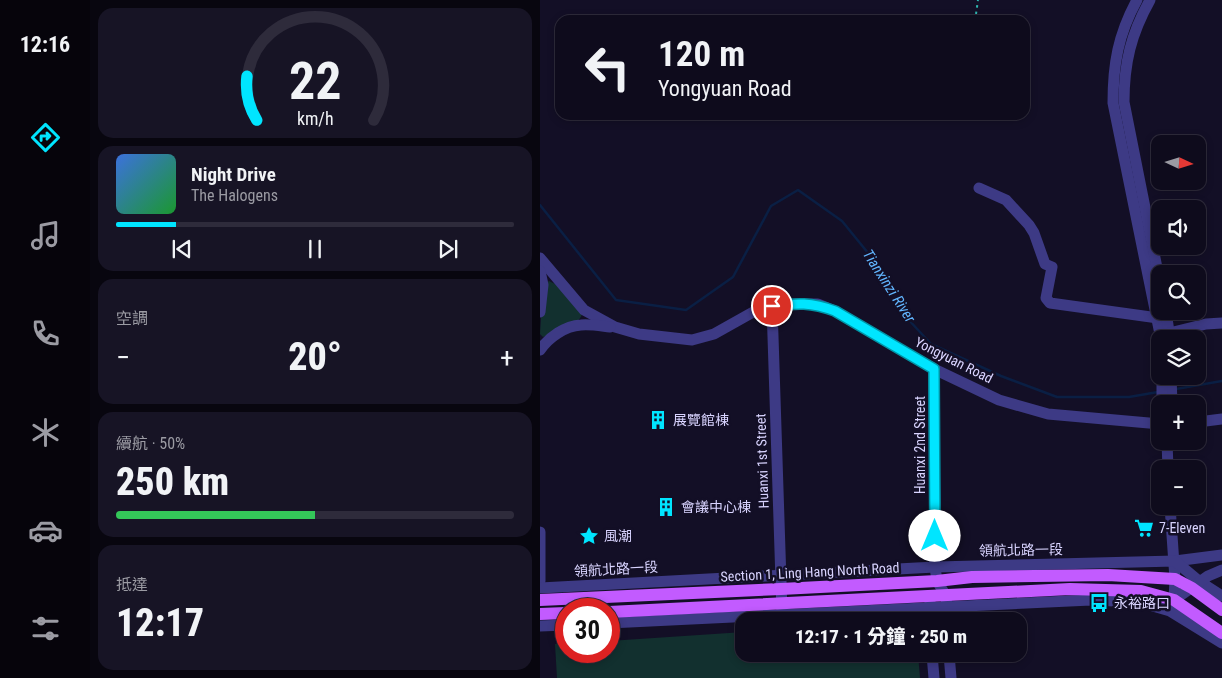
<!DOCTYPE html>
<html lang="zh-TW">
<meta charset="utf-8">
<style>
body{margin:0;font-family:"Roboto Condensed","Noto Sans TC",sans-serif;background:#171425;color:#f1f3f6;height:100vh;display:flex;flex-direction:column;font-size:19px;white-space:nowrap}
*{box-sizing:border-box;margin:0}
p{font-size:16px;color:#9b9ba3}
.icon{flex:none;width:28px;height:28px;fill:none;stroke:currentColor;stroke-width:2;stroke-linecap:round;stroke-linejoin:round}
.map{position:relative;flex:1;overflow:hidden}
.drawer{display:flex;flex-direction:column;gap:8px;padding:8px;background:#08060f;width:450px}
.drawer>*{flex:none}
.top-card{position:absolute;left:15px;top:15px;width:475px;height:105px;border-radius:15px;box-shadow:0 2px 8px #0003,0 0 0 1px #2e2b3b;background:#0e0b1c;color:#f1f3f6;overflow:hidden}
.needle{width:32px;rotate:94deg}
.tools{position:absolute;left:611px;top:135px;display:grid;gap:10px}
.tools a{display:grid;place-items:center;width:55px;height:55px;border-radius:10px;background:#0e0b1c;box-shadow:0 2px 8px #0003,0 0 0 1px #2e2b3b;font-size:25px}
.speed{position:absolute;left:15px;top:598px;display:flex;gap:10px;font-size:25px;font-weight:700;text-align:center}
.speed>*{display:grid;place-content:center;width:65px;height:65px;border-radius:50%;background:#0e0b1c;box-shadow:0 2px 8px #0003,0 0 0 1px #2e2b3b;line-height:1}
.speed .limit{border:8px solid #d22;background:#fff;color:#111}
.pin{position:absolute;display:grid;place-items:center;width:42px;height:42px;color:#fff;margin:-21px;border:2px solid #fff;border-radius:50%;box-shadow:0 1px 5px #0007}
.me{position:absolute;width:55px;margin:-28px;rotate:0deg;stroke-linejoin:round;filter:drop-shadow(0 0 4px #0008)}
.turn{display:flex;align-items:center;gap:18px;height:105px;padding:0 20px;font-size:22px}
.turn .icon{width:65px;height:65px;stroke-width:2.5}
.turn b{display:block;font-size:35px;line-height:42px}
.big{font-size:38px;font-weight:800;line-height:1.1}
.drawer .card{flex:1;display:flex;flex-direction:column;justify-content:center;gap:8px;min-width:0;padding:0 18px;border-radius:15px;background:#171425}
.drawer .dial{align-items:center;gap:0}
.dial svg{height:130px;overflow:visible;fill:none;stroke:#2e2b3b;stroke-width:7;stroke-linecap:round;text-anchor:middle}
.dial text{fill:#f1f3f6;stroke:none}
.song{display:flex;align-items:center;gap:15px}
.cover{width:60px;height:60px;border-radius:8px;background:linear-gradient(135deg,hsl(220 70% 55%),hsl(130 70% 35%))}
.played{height:5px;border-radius:2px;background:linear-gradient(90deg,#00e5ff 15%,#2e2b3b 15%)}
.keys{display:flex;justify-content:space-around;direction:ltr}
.heat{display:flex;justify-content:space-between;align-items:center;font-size:28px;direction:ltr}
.charge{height:8px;border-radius:4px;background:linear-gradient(90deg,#34c759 50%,#2e2b3b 0)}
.trip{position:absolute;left:195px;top:612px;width:292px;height:50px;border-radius:15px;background:#0e0b1c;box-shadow:0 2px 8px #0003,0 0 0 1px #2e2b3b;font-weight:800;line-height:50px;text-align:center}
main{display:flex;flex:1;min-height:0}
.menu{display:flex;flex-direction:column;width:90px;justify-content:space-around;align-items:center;background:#06040b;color:#9b9ba3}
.menu .icon{width:35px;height:35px}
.menu .active{color:#00e5ff}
.menu b{font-size:22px;color:#f1f3f6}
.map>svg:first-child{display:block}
.green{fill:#12302f}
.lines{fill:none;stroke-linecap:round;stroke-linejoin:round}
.stream{stroke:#0a1f44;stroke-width:2.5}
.path{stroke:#2fb8b0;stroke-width:2;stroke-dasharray:2.5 4;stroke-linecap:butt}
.minor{stroke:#3d3a85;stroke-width:11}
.major{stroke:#c25bff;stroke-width:12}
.route-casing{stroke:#0095a6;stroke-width:12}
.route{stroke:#00e5ff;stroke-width:9}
.labels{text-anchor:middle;stroke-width:5;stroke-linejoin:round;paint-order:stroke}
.street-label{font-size:14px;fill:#d9d4ff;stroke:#130f26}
.poi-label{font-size:14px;fill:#d9d4ff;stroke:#130f26;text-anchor:start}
.water-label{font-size:15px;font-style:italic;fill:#62b6ff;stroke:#130f26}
</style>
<main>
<nav class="menu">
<b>12:16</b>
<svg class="icon active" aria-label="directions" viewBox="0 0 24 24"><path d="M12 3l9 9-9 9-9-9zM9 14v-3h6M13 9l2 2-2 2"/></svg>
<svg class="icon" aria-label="music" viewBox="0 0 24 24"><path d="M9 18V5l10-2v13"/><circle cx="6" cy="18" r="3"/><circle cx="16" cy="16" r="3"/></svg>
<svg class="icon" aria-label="phone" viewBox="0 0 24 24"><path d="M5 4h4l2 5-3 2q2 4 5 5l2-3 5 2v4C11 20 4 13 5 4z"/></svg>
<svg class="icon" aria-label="climate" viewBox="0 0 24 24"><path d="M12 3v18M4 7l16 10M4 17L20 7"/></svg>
<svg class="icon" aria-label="car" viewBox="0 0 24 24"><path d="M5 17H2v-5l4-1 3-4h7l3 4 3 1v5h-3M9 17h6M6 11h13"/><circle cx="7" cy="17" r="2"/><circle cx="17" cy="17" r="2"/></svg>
<svg class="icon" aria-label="filters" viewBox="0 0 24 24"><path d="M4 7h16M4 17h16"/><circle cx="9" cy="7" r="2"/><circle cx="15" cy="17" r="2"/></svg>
</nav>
<section class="drawer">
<div class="card dial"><svg viewBox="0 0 100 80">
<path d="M14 69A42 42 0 1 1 86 69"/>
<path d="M14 69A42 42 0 0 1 8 42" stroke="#00e5ff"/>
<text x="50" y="56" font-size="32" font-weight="700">22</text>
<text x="50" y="72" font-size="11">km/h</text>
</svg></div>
<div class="card">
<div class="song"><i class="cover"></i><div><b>Night Drive</b><p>The Halogens</p></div></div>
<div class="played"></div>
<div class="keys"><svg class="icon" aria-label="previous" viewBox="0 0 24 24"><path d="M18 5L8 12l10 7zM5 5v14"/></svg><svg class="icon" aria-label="pause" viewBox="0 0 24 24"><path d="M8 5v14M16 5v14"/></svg><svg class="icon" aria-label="next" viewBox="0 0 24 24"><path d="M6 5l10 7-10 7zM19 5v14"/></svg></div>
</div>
<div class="card"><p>空調</p>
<div class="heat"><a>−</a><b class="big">20°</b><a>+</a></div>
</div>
<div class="card"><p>續航 · 50%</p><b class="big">250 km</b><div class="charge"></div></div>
<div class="card"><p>抵達</p><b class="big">12:17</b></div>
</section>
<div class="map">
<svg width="682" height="678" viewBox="0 0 682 678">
<rect width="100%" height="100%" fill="#130f26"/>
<g class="green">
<path d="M9,281L15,284L42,314C40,325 14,333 3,337L0,334L3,286Z"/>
<path d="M204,632V654H378L380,678H17L15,644H26V651H69V641Z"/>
</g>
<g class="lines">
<g class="stream">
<path d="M0,205L76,300L146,310L193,277L231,206L258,190L302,221L337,264L367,318L391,344L461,376L517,397H589L618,392"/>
<path d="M636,389L682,381"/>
</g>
<path class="path" d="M436,14L438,0"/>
<g class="minor">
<path d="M597,0C578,35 573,64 573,103L621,339"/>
<path d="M610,0C591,34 584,63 584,102L620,283"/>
<path d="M439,188L466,200L489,225L494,233L505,264L512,267L506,298L510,303L618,318"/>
<path d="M0,258L44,310L75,327L99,334L152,340L174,334L215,311L232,306L255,304H278L295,311L394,369L459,400L508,414L620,424"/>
<path d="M0,271L3,285L0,312"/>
<path d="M232,306L242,612"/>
<path d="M626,311L630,339"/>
<path d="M621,335L666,324L682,323"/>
<path d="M0,350C9,337 25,326 41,325C50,324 61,326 70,327"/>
<path d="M394,369L395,567L397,581L406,596L408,621"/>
<path d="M631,376L632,404"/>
<path d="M622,404V376"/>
<path d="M658,422L682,419"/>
<path d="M627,441L628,469"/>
<path d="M630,506L635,579L634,600L631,609"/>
<path d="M0,532V581"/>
<path d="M635,561L682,555"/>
<path d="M0,588L395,567L635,561L660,582L682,596"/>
<path d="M634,600L668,576L682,570"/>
<path d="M390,601V621"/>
<path d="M69,623L551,600L599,602L630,611L682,643"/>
<path d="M0,626L26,625"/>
<path d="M392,654L394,678"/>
<path d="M409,654L411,678"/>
</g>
<g class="major">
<path d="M0,600L241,589L397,581L432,577L568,575L635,579L652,588L682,610"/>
<path d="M69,612L530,589L601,591L634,600L682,633"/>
<path d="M0,614L26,613"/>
</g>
</g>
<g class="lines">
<g class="route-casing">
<path id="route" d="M232,306C257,303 271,302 295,311L394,369L395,536"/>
</g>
<use href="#route" class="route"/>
</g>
<defs>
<g id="building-bare" transform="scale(1.5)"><path d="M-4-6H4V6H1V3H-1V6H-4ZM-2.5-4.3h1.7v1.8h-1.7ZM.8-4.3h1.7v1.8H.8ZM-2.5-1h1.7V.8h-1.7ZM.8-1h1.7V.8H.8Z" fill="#00e5ff" stroke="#130f26" stroke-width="2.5" paint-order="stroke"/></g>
<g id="supermarket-bare" transform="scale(1.5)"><path d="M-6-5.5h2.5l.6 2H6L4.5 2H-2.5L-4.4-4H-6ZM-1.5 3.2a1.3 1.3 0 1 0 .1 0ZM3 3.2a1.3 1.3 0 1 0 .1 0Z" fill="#00e5ff" stroke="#130f26" stroke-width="2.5" paint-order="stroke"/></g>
<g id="sight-bare" transform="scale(1.5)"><path d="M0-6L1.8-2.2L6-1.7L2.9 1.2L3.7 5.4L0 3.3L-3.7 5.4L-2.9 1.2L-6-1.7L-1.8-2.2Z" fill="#00e5ff" stroke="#130f26" stroke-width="2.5" paint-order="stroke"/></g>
<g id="bus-bare" transform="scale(1.5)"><path d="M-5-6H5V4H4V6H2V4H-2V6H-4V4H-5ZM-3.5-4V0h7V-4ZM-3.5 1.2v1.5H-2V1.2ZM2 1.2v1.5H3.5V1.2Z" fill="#00e5ff" stroke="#130f26" stroke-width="2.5" paint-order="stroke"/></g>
</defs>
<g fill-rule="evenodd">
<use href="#building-bare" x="118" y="420"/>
<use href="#building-bare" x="126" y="507"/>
<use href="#supermarket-bare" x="604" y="528"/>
<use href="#sight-bare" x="49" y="536"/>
<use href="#bus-bare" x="559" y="603"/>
</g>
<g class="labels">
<g class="street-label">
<text transform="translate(414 360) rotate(27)" y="5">Yongyuan Road</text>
<text transform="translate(380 445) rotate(-90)" y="5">Huanxi 2nd Street</text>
<text transform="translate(222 461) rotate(-92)" y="5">Huanxi 1st Street</text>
<text transform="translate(481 550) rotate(-1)" y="5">領航北路一段</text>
<text transform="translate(76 569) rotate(-3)" y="5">領航北路一段</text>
<text transform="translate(270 572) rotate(-3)" y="5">Section 1, Ling Hang North Road</text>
</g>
<g class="poi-label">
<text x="133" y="425">展覽館棟</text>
<text x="141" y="512">會議中心棟</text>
<text x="619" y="533">7-Eleven</text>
<text x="64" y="541">風潮</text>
<text x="574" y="608">永裕路口</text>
</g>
<g class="water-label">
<text transform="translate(349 286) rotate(57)" y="5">Tianxinzi River</text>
</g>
</g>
</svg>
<div class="tools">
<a><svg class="needle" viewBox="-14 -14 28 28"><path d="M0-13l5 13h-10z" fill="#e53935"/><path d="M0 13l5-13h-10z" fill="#9b9ba3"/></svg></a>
<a><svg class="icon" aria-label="sound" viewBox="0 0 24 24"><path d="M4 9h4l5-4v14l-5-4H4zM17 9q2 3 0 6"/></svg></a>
<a><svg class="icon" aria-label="search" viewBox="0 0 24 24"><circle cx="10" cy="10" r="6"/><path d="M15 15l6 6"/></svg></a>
<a><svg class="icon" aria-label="layers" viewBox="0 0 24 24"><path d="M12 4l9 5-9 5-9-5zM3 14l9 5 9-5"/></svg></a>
<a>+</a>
<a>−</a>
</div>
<div class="speed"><div class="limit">30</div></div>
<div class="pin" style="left:232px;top:306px;background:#d93025"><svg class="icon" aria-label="arrive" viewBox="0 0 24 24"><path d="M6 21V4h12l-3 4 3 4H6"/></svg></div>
<svg class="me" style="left:395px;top:536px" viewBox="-20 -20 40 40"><circle r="19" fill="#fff"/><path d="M0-13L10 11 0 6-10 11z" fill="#00e5ff"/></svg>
<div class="trip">12:17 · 1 分鐘 · 250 m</div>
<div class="top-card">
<div class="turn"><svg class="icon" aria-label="left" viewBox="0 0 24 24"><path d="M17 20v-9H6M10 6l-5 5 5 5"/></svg><div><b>120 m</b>Yongyuan Road</div></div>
</div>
</div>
</main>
